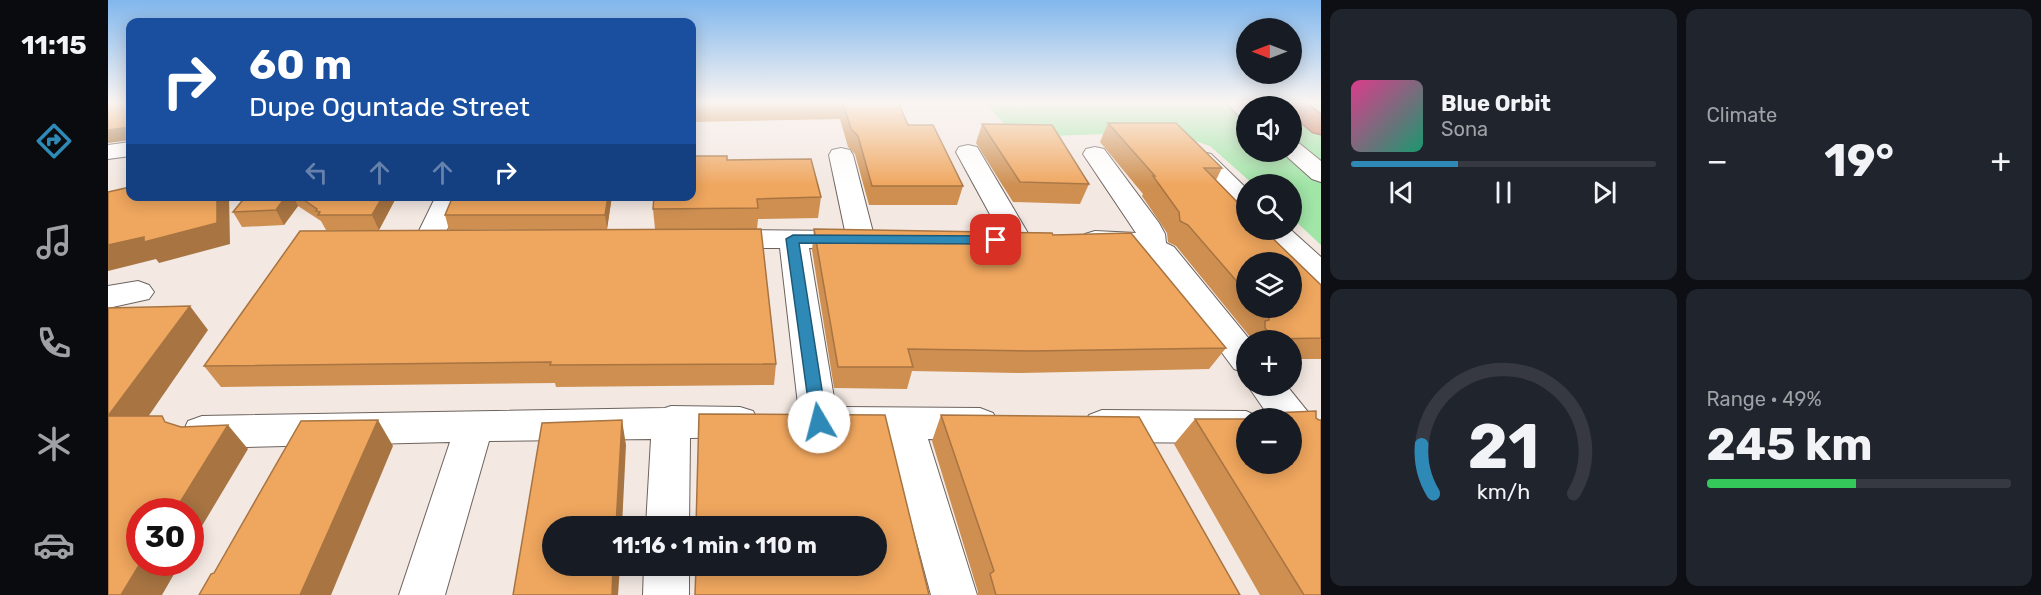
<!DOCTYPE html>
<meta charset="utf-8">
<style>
body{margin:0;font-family:Rubik,sans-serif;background:#20242c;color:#f1f3f6;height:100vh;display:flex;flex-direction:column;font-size:22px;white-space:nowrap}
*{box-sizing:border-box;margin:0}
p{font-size:20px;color:#9ea1a6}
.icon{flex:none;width:33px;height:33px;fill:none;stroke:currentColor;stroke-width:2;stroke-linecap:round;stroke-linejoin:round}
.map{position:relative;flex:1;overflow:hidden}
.side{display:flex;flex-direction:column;gap:9px;padding:9px;background:#0d0f14;width:720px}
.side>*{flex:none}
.hud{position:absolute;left:18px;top:18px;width:570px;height:183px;border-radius:12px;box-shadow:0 3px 15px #0003;background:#1a4fa0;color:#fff;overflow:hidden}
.needle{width:39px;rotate:270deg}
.fabs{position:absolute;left:1128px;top:18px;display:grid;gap:12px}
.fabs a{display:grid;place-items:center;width:66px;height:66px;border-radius:50%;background:#171b24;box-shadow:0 3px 15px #0003;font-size:30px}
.speed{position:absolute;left:18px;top:498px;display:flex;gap:12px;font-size:30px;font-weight:700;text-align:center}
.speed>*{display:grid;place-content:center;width:78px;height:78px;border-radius:50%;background:#171b24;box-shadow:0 3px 15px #0003;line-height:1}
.speed .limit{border:9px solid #d22;background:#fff;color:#111}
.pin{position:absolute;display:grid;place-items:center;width:51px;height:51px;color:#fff;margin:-26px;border-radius:12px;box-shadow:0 3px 9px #0006}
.me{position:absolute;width:66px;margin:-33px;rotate:352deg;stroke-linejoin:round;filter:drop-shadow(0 0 4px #0008)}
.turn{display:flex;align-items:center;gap:21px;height:126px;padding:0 24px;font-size:27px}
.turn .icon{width:78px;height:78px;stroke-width:2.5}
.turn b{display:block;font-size:42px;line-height:51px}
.lanes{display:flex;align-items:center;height:57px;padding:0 24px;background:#0003;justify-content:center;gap:30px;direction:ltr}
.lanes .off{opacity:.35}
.big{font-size:45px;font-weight:700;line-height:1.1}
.side .tile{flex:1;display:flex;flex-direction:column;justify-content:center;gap:9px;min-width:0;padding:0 21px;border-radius:12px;background:#20242c}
.side .dial{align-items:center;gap:0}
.dial svg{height:156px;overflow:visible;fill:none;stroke:#363941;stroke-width:7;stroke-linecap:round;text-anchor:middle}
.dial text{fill:#f1f3f6;stroke:none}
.song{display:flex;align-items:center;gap:18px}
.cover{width:72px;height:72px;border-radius:9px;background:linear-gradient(135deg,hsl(330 70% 55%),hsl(160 70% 35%))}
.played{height:6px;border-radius:3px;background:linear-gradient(90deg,#2f89b7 35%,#363941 35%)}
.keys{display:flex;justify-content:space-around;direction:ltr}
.heat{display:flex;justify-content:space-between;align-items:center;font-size:33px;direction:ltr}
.charge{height:9px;border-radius:4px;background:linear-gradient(90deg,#34c759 49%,#363941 0)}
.side .tiles{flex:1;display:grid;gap:9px;grid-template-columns:repeat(2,1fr)}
.trip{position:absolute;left:434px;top:516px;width:345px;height:60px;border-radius:30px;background:#171b24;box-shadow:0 3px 15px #0003;font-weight:700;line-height:60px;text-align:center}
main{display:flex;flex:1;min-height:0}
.tab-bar{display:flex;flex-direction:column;width:108px;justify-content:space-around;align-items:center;background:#090b0e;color:#9ea1a6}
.tab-bar .icon{width:42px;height:42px}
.tab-bar .active{color:#2f89b7}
.tab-bar b{font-size:27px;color:#f1f3f6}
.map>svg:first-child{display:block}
.green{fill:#a1e5a7;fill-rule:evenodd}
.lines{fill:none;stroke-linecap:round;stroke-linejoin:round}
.minor-casing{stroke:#6d635e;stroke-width:2}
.highway-casing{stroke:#8b5038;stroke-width:3}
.minor{fill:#fff;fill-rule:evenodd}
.highway{fill:#c56d49;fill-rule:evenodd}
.wall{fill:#ce8f51;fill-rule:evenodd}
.shaded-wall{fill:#a77442}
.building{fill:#efa65e;stroke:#a77442;stroke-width:1.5}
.route{fill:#2f89b7;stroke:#1f5977;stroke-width:1.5}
</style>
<main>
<nav class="tab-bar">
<b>11:15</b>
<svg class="icon active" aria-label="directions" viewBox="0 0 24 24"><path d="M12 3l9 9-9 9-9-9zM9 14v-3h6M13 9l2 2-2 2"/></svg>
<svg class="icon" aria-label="music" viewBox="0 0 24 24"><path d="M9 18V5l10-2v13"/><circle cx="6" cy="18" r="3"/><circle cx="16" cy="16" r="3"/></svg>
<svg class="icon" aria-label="phone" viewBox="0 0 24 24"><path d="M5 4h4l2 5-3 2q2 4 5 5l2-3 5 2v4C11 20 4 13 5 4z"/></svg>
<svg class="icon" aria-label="climate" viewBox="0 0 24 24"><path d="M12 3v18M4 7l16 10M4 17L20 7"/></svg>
<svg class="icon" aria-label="car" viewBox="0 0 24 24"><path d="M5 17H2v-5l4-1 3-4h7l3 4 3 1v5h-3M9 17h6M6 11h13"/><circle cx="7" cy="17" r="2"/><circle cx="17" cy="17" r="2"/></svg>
</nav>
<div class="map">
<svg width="1213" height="595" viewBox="0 0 1213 595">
<rect width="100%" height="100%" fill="#f3e8e2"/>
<path class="green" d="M876,102H1213V245L1184,218V184H1145L1102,146L1061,132L908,137ZM1138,106H1184V152H1138Z"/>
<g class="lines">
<g class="minor-casing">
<g id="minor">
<path d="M1118,102H1142L1147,106H1138V117L1130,115Z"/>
<path d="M22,142V156L0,159V145Z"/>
<path d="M1184,142L1192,144L1213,161V182L1204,179L1176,154L1174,152H1184Z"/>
<path d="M860,145L869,147L872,152L924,240L920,246L910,249L900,246L896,240L848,152L851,147Z"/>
<path d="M987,147L996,149L1051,223L1057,234L1058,243L1066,247L1142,340H1138V373L1126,369L1046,261L1027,251L977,246L973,240L977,234L987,231L1028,233L975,154L978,149Z"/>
<path d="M733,148L742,150L745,155L767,240L763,246L753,249L701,248L728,410L736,407L872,408L885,413L891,424L885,435L872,440L820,439L869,595H823L781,439H736L722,434L711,437L698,433L692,422L672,248H612L602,245L598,239L602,233L612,230L737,231L721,155L724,150Z"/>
<path d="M1094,152L1103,154L1138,188V210L1129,208L1085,164L1082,159L1085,154Z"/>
<path d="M328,196H354L334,241L330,247L320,250L310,247L306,241Z"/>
<path d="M1153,230H1183L1213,257V284L1202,281Z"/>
<path d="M30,281L41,285L46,292L41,299L0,308V286Z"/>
<path d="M1140,386H1179L1204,417L1210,428L1204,439L1184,444V418H1162Z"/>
<path d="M563,406L632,407L645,411L651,422L645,433L632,437L582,438L581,526H538L543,439L381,441L337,595H291L342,442L94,448L80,443L75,432L80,421L94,416L557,408Z"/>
<path d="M994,410L1138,411L1153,418H1138V443L994,442L981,437L975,426L981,415Z"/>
<path d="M536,566H581V595H535Z"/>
</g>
</g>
<g class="highway-casing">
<path id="highway" d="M1171,102H1197L1213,115V134L1205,132L1184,115V106H1174Z"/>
</g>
<use href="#minor" class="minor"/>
<use href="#highway" class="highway"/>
</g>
<g class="wall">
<path d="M584,102H790L800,125L855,186L849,205H761L747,154L740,147L732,119L584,122Z"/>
<path d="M1000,123L1114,168L1108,180L1180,254L1213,285V359H1184V340H1142L1143,338L1068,246L1060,242L1059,233L1034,196L1035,194L992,142ZM1138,262L1184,308H1138Z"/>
<path d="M874,124L981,184L972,204L905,202L868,143Z"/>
<path d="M619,160L713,197L710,218L650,219L649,229H547L545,209Z"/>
<path d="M138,196H289L271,230H218L213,221L190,206L176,225L134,227L125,212Z"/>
<path d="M345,196H504L499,229L341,230L337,215Z"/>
<path d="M706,229L945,235L1118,348L1101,369L913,373L804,371L799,389L726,388L704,250Z"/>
<path d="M192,231L668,364L666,385L448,387L447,383L113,387L96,366Z"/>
<path d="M1208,411V418L1211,420H1213V595H1152L1066,444L1087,419H1138V464H1184V418H1159L1164,413Z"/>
<path d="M833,415L1132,595H869L870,592L824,441Z"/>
</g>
<g class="shaded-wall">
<path d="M22,127V140L0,143V130Z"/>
<path d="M109,196H121L122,244L51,263L48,259L0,271V245Z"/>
<path d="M178,196H185L190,206L176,225L168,210Z"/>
<path d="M275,196H289L271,230L264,215Z"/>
<path d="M500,196H504L499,229L497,215Z"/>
<path d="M82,306L100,330L24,440L0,416Z"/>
<path d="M270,420L285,446L223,595H192Z"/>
<path d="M514,420L518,445L514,526H508Z"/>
<path d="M120,425L140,449L82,546V512H66Z"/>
<path d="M33,562H73L54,595H13Z"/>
<path d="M505,566H512L510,595H504Z"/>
</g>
<g class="building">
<path d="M0,102H22V127L0,130Z"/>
<path d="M584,102H662L584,104Z"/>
<path d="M735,102H790L800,125H825L855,186H764L750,136L743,129Z"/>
<path d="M1000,123H1068L1114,168H1096L1138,211V230H1156L1213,285V338L1167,339L1157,328V321L1161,320V317L1152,308H1184V262H1138V292L1080,225L1072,221L1071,212L1045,176H1047Z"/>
<path d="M874,124L944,125L981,184L912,182Z"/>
<path d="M584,156H619V160L703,159L713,197L649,199L650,208L545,209L546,196H584Z"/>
<path d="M22,187V196H109V223L36,242V237L0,245V192Z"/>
<path d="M138,196H178L168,210L125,212Z"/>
<path d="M190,196H275L264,215H210L212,212L208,211L209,209Z"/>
<path d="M345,196H500L497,215H337Z"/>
<path d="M653,229L668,364L442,365L443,362L96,366L192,231Z"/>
<path d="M706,229L944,233L945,235L1023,233L1118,348L923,351L800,349L805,367H730Z"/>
<path d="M82,306L0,416H54L57,422L73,427L120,425L66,512H32V562H33L13,595H0V308Z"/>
<path d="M1208,411V418L1211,420H1213V595H1196L1087,419H1138V464H1184V418H1162L1164,413Z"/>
<path d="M591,414L777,415L821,595H587L588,566H768V526H588Z"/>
<path d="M833,415L1031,417L1132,595H888L882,574L886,571Z"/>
<path d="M270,420L192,595H91L103,574L106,573L193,421Z"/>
<path d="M514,420L508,526H444V566H505L504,595H405L434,423Z"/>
</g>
<linearGradient id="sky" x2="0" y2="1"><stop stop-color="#81b7ed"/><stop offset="0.55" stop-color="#faf5f2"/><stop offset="1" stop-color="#faf5f2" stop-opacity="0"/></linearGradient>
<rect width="1213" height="186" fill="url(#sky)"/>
<path class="route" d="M685,235L888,236L894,240L888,244L691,243L719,422L717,427L711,429L705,427L703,422L678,239Z"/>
</svg>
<div class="fabs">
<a><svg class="needle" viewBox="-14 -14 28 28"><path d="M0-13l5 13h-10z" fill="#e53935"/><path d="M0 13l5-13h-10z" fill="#9ea1a6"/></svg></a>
<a><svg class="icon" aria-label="sound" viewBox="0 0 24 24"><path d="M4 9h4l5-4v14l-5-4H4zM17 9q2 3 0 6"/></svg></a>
<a><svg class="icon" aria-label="search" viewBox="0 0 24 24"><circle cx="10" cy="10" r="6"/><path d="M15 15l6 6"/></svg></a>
<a><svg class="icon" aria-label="layers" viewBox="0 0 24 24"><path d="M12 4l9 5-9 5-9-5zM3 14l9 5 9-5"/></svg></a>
<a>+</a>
<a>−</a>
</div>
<div class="speed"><div class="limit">30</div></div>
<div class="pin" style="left:888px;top:240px;background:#d93025"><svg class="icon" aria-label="arrive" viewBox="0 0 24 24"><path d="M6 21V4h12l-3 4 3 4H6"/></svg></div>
<svg class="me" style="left:711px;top:422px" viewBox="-20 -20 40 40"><circle r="19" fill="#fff"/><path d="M0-13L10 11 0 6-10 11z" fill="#2f89b7"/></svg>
<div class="trip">11:16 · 1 min · 110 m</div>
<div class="hud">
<div class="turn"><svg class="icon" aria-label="right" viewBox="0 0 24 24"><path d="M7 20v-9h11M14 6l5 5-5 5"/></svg><div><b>60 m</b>Dupe Oguntade Street</div></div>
<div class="lanes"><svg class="icon off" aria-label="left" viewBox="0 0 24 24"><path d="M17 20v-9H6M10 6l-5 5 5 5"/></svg><svg class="icon off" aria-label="ahead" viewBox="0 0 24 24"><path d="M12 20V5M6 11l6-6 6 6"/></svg><svg class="icon off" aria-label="ahead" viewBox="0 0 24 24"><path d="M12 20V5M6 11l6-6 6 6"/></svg><svg class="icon" aria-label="right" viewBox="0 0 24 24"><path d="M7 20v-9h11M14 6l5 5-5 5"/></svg></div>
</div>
</div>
<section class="side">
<div class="tiles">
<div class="tile">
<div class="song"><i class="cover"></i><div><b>Blue Orbit</b><p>Sona</p></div></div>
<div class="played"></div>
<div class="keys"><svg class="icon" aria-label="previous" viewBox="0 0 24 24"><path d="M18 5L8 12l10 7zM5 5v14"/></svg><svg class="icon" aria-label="pause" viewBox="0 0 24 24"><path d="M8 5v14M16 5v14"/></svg><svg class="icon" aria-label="next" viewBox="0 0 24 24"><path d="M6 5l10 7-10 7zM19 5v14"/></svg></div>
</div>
<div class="tile"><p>Climate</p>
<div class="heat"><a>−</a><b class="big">19°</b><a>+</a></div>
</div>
<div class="tile dial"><svg viewBox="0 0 100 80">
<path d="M14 69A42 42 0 1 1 86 69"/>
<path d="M14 69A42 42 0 0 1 8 44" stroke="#2f89b7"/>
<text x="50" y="56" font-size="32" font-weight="700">21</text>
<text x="50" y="72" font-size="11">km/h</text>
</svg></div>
<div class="tile"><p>Range · 49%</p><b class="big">245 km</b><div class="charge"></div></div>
</div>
</section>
</main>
